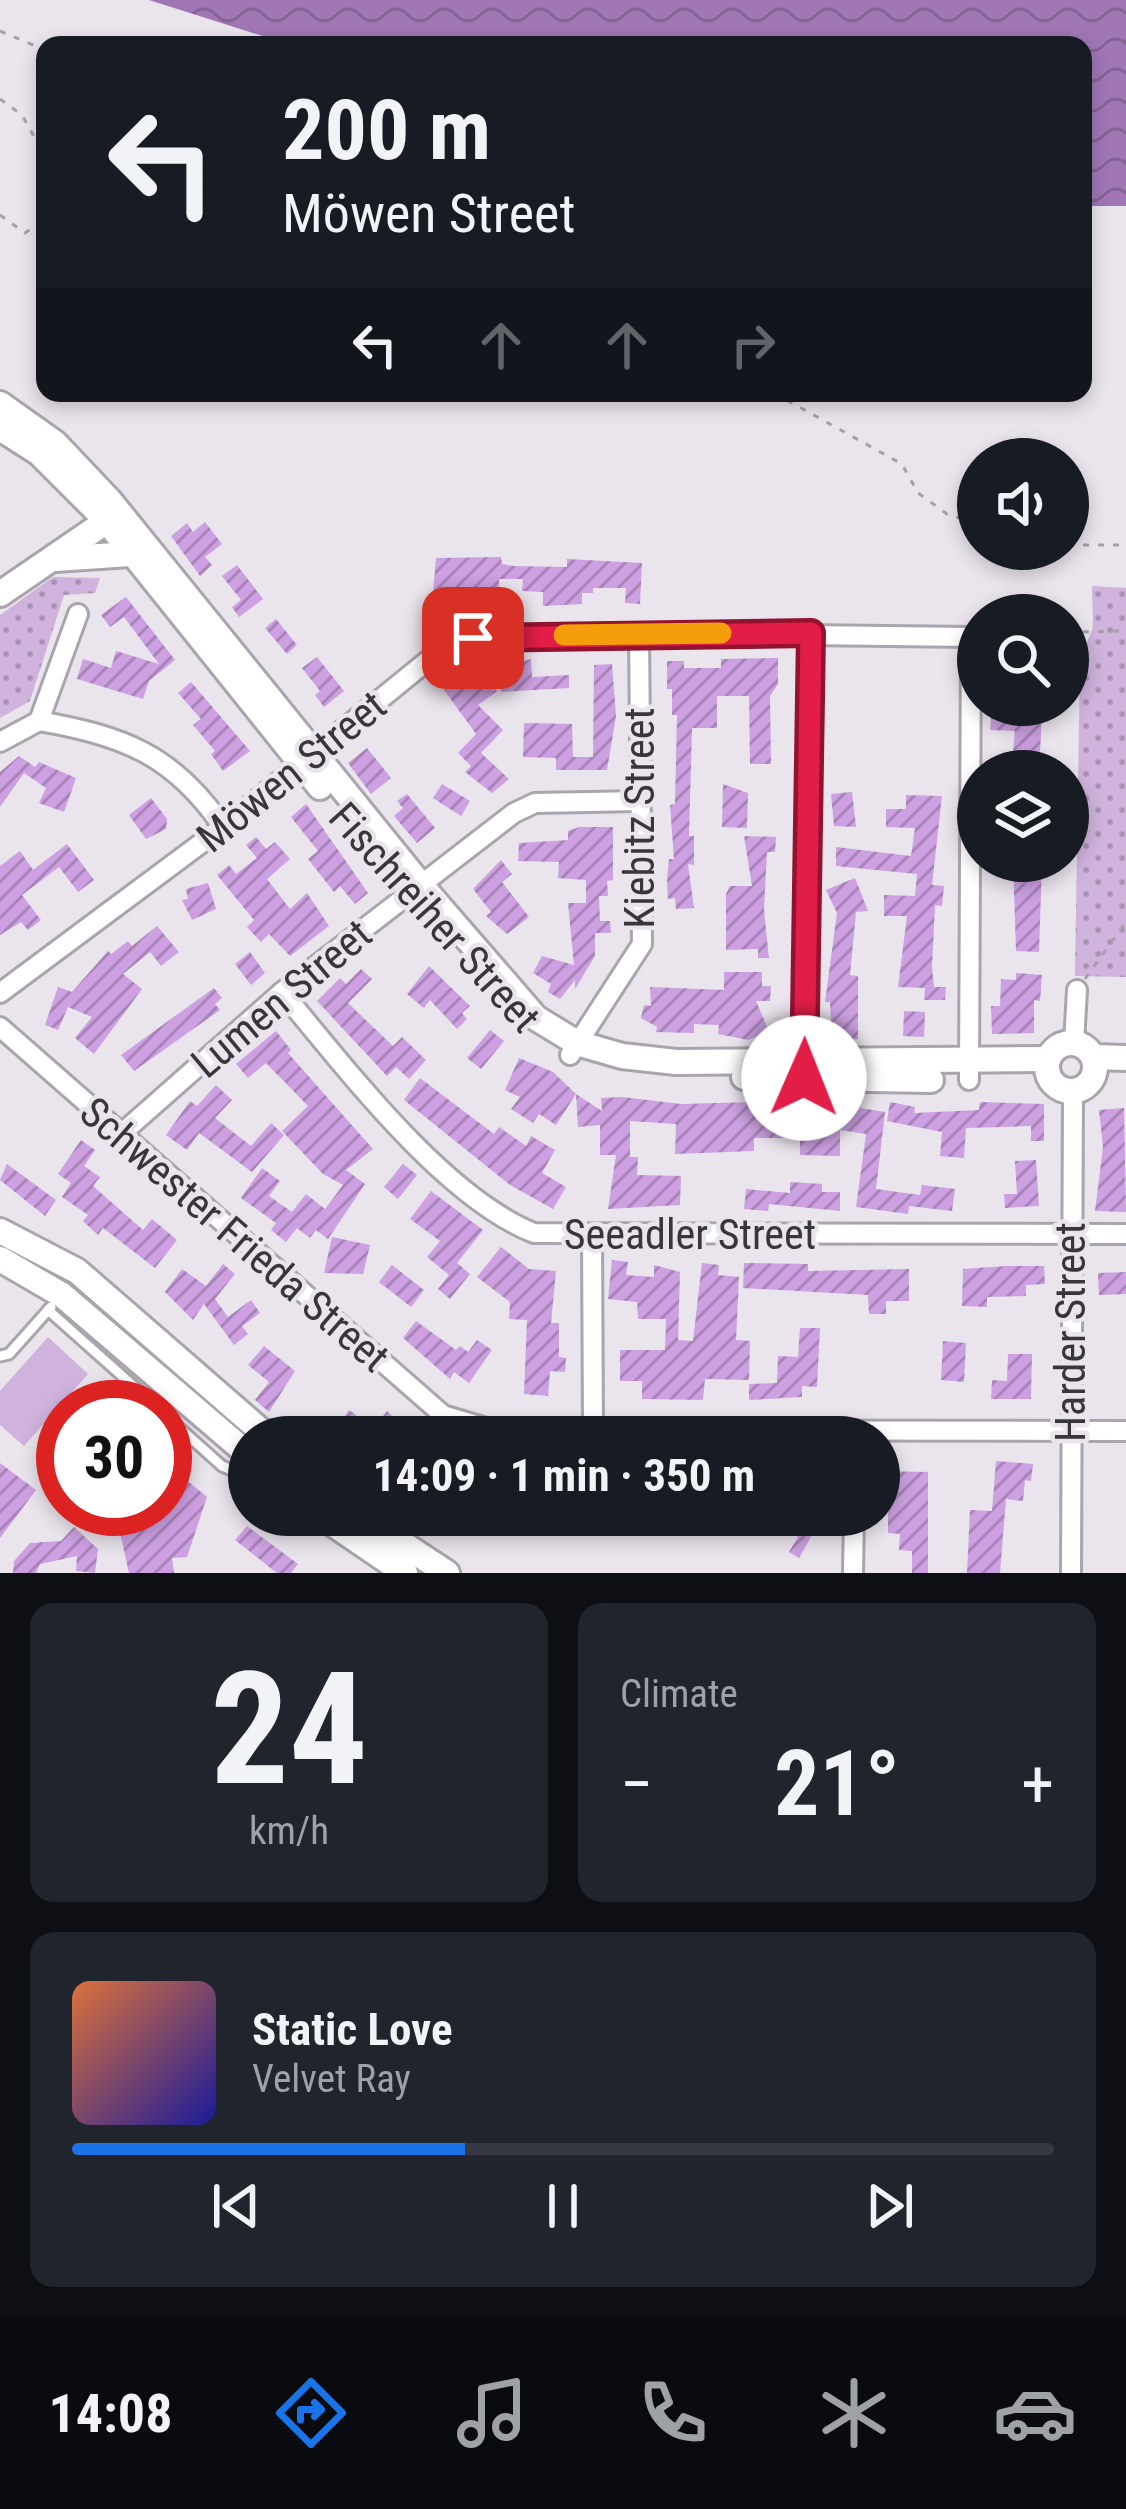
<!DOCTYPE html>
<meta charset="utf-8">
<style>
body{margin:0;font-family:"Roboto Condensed",sans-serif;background:#20242c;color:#f1f3f6;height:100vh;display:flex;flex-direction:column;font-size:45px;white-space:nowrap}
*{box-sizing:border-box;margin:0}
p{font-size:39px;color:#9ea1a6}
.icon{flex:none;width:66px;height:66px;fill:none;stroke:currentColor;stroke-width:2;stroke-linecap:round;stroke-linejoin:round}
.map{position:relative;height:1573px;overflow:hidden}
.side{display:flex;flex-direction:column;gap:30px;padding:30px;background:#0d0f14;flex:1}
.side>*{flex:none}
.guide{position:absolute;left:36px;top:36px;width:1056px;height:366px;border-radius:24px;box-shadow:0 6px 18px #0003;background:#171b24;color:#f1f3f6;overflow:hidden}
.fabs{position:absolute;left:957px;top:438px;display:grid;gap:24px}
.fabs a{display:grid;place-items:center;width:132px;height:132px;border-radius:50%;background:#171b24;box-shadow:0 6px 18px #0003;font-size:60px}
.speed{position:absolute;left:36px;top:1380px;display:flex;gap:24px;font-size:60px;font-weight:700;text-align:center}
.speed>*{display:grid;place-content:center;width:156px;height:156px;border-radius:50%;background:#171b24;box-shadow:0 6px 18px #0003;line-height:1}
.speed .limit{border:18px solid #d22;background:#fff;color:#111}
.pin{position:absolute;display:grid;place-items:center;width:102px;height:102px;color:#fff;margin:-51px;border-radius:24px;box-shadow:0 6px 18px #0006}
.me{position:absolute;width:132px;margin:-66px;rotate:1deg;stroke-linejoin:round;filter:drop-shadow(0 0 9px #0008)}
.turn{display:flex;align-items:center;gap:42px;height:252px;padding:0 48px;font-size:54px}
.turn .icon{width:156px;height:156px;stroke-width:2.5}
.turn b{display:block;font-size:84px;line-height:102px}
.lanes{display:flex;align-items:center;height:114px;padding:0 48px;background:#0003;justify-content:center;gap:60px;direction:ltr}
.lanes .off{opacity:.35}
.big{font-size:90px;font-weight:700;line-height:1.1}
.side .card{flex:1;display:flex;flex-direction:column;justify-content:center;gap:18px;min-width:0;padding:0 42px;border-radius:24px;background:#20242c}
.side .dial{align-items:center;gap:0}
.dial b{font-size:156px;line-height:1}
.song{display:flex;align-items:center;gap:36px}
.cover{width:144px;height:144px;border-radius:18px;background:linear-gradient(135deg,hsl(20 70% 55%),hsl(240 70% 35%))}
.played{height:12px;border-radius:6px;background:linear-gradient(90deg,#1a73e8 40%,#363941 40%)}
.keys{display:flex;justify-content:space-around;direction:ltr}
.heat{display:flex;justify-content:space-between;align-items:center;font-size:66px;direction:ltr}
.side .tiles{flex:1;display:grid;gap:30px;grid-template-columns:1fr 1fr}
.card:last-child{grid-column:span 2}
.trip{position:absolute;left:228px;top:1416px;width:672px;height:120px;border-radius:60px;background:#171b24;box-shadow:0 6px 18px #0003;font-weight:700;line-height:120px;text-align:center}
.tab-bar{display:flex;height:192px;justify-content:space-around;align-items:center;background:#090b0e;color:#9ea1a6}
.tab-bar .icon{width:84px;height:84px}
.tab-bar .current{color:#1a73e8}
.tab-bar b{font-size:54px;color:#f1f3f6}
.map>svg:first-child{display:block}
.park{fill:url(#park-dots)}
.pitch{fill:#cfb3dd}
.water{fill:url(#water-waves)}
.building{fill:url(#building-hatch)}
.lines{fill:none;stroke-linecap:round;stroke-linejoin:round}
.lane-casing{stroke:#aaa4ad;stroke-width:15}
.street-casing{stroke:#aaa4ad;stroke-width:24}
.secondary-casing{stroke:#aaa4ad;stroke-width:30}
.path{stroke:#a6a1a8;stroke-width:3;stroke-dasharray:6 9;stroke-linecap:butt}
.lane{stroke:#fff;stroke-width:9}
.street{stroke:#fff;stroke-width:18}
.secondary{stroke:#fff;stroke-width:24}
.route-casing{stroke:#92132f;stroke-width:30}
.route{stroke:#e11d48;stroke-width:21}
.slow{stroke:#f59e0b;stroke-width:21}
.labels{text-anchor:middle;stroke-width:9;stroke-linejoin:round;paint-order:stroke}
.street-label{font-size:42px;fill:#383639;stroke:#eae4ed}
</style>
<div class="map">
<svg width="1126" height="1573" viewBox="0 0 1126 1573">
<defs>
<pattern id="park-dots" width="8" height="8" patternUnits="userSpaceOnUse" patternTransform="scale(3)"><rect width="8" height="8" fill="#cfb3dd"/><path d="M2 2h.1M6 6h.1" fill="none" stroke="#a992b4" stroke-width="1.8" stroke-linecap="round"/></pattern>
<pattern id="water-waves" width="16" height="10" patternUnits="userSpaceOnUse" patternTransform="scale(3)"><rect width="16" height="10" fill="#a076b5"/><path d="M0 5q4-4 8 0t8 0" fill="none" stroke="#836294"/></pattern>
<pattern id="building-hatch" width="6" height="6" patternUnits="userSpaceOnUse" patternTransform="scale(3)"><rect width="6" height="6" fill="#cca0e1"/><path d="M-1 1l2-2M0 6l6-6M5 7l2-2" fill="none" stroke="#a783b7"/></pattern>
</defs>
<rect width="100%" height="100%" fill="#eae4ed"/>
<g class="park">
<path d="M53,577L100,578L95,593L64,595L30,701L0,718V615Z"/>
<path d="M1092,586L1126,588V977L1075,976L1080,660L1093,627Z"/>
</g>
<path class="pitch" d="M48,1337L88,1374L24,1446L0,1425V1391Z"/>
<path class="water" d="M149,0H1126V206H1083V45H291Z"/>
<g class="building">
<path d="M205,522L222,544L205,557L212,565L200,576L171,536L187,523L193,532Z"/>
<path d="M501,557L502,564L513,566L567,567V559L642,563L640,604L625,603L626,588H593V593H582V604L543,606V592L522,591L523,579H499V615H473V604L432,605L436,558Z"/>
<path d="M237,565L263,599L239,617L232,607L241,600L222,576Z"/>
<path d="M126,597L175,660L149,681L143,699L77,679L83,659L111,668L116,651L159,664L124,617L110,627L101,615Z"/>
<path d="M276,619L297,645L287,654L265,628Z"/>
<path d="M317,657L344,691L324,707L315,695L320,691L302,668Z"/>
<path d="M778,658V684L770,696L771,764H750L749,696H717V728H692L689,836H694V865L688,864L694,908L676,909L675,898L668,899L667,880L669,859H674L670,805L675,804L677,715H672V689H667V661H684V668H721V659Z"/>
<path d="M531,659L532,677L569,675V688L501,692L500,667Z"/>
<path d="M474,660L497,691L478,705L503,730L481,753L509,779L492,793L465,772L471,766L458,753L476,734L444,690L468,673L464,667Z"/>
<path d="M612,664L616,716L607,770H556V758L523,757L524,723L572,724L573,757H593L594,665Z"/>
<path d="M191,682L250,751L223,771L211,754L215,751L193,725L201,719L178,693Z"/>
<path d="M992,711L1042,714L1039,771H1011L1015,731L990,730Z"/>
<path d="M367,748L391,778L371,794L348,763Z"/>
<path d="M19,756L35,767L39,762L76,778L64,812L39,803L46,788L24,773L0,807V772Z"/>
<path d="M442,784L470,801L461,816L433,798Z"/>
<path d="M723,784L748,793L747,828L722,827Z"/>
<path d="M852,792L856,827L834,826L831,794Z"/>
<path d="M407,794L435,828L417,843L394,816L403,808L397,801Z"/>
<path d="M906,795L942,796L932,885L944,886L942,906L935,905L932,967L934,987H946L945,1000H924L925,988L898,987L907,916H884V895L915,896L917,874L836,866V847L911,856L915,828L886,827V809H906Z"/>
<path d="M151,798L167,819L166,829L146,839L129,815Z"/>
<path d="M306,804L368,893L355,904L340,886L334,892L308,859L318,851L291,817Z"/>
<path d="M579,827H613V880L607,881L608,896H599L600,921H610L611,933H595V956L575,989V980L560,999L548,992L551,984L533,973L542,956L574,965L568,903H586V880L558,878L559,862L518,861L519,843L568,840V831Z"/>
<path d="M744,836L776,837L775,852H767L764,910L769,958H758V949L726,950V894L730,886H752Z"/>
<path d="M256,837L266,849L275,842L290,859L267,879L290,909L307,893L329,926L290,956L269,934L261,942L247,927L254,920L217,875L229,865L236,874L257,858L246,845Z"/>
<path d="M67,844L94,880L78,892L59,867L22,895L41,920L28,930L21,922L0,935V866L20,851L33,870Z"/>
<path d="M501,860L512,874L502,882L529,917L507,934L486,916L491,912L473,889Z"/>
<path d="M1013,861H1042L1039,952L1016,951Z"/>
<path d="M855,878L868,911L856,912L850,975L858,976V1039L832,1041L830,1002H825L837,913L826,890Z"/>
<path d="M208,883L216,909L192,920L182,900L188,899L186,889Z"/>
<path d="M157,926L179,952L161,966L150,952L123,974L142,989L94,1054L75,1038L92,1017L68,1007L58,1030L45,1025L58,987L72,992L108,951L111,954L128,941L132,946Z"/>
<path d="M250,952L265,973L251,985L235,964Z"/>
<path d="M429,966L470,1006L462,1013L467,1019L457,1029L430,1000L424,1008L407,994Z"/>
<path d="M361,969L372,979L348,1003L393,1046L402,1037L426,1060L409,1079L396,1067L387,1076L317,1001L340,978L346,984Z"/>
<path d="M724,972H762V986H771L770,1001H756L769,1031L748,1040L718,1034L719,1025L694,1024V1033L656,1032L657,1027L641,1018L644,1005L651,1006L650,987L724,990Z"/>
<path d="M1016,973L1042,975L1040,1001L1034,1000V1033L992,1034L991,1006H1000L1001,979L1016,980Z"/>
<path d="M214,988L222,998L215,1004L220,1010L134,1071L121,1055Z"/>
<path d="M904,1011L925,1012L924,1037L903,1036Z"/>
<path d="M490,1030L504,1041L481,1069L467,1058Z"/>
<path d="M276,1031L291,1050L288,1053L373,1149L346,1170L365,1184L328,1239L316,1230L310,1238L297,1228L286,1242L271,1230L276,1223L241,1198L262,1168L280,1181L269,1196L292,1212L306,1194L325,1209L343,1185L323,1174L282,1131L308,1106L266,1063L248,1078L236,1064Z"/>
<path d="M519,1058L553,1072L576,1094L556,1125L539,1114L533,1123L511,1109L520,1097L505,1090Z"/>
<path d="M420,1078L494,1134L499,1127L526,1146L531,1136L555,1150L542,1173L566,1187L553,1209L510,1185L404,1100Z"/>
<path d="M216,1085L232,1100L215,1118L251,1146L271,1123L284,1135L252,1172L199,1133L187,1150L166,1135L190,1101L197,1106Z"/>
<path d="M576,1094L602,1111L601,1098L622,1097L681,1104L752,1102L767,1106V1111H806L807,1097L861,1103L860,1108L885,1112L876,1189L920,1195L922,1185L955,1189L952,1211L909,1206L908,1214L856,1207L866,1134L840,1130V1156L800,1155V1138H754V1151L675,1154L676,1124L630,1121V1157H638L637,1175L681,1176L680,1205L608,1209L616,1155H600V1125L578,1127Z"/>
<path d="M890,1102L915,1107L914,1113L979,1110L980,1102L1044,1104V1141H1031V1126L966,1128L964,1158L940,1156L942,1132L887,1121Z"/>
<path d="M1124,1108L1126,1212L1095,1211L1103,1147L1099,1110Z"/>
<path d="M81,1140L95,1150L84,1166L100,1177L93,1186L143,1230L152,1219L177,1240L155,1268L103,1228L98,1235L83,1221L88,1215L62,1197L71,1183L58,1174Z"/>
<path d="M1036,1160L1039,1206L1005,1208L1004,1194H1017L1015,1161Z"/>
<path d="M7,1164L56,1200L45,1216L0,1180Z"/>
<path d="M403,1164L417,1175L398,1199L384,1187Z"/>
<path d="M790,1182L822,1184V1192H840V1211L769,1204L768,1211L744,1209L746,1189L790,1193Z"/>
<path d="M431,1191L483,1230L457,1263L470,1274L450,1299L438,1289L449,1275L427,1257L440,1241L410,1219Z"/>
<path d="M332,1237L370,1245L363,1274L324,1273Z"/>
<path d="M501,1247L529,1269L556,1271L551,1323H559V1357L566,1358L565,1372L550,1371L548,1396L524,1394L527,1320L509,1319L510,1302L477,1277Z"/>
<path d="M612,1260L628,1262L626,1275L654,1277V1265L680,1272L678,1340L693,1341L702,1263L719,1265L718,1275L739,1277L736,1340L750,1341L749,1380L705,1379L703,1400L642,1399V1381H620V1350H665L666,1319H638L637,1302L608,1299Z"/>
<path d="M744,1263L808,1264V1271L909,1269V1301H886V1314H869L868,1295L743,1288Z"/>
<path d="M223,1264L235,1274L215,1299L228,1317L251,1300L260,1313L242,1326L248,1334L234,1345L204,1304L193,1320L165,1292L182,1269L206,1286Z"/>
<path d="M392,1265L424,1290L411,1307L379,1282Z"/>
<path d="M1006,1266H1044L1045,1284L1026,1285V1296L987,1297V1307L962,1306L963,1269Z"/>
<path d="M1126,1272V1294L1099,1295L1098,1273Z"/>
<path d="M416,1321L456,1350L460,1346L468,1352L477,1340L492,1350L469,1383L454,1372L450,1379L403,1338Z"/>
<path d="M800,1328H820L817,1387L802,1386V1397L749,1400V1384L777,1383L778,1356L798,1357Z"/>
<path d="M943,1341L966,1343L964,1382L941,1380Z"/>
<path d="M264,1346L295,1371L269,1412L255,1400L269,1382L248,1365Z"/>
<path d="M1008,1354H1032L1031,1399H991L992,1380L1007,1381Z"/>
<path d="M349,1410L374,1428L387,1411L414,1437H330Z"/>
<path d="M996,1461L1033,1464L1031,1481L1025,1480L1023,1501L1006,1499L1000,1573H967L970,1510L992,1511Z"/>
<path d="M165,1462L207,1497L187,1557L172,1558L174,1573H129L117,1519L106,1509H165Z"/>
<path d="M0,1463L36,1490L0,1538Z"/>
<path d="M879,1471L928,1472V1573H912V1551L899,1550L900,1534L888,1533V1502H879Z"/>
<path d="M760,1515H799L817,1526L799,1558L789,1552L798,1537Z"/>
<path d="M247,1526L298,1564L291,1573H277L235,1540Z"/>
<path d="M74,1527L98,1549L95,1573L76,1571L77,1556L40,1564L36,1573H13L14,1561L30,1543L61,1541Z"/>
</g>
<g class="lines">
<g class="lane-casing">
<g id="lane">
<path d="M48,1310L157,1407"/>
<path d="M0,1356L9,1354L51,1307"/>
<path d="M165,1415L222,1466L249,1477"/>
</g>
</g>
<g class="street-casing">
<g id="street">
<path d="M39,721L78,614"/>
<path d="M0,742L39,721C123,736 173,754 223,827"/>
<path d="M282,992C345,1067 443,1197 534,1233L1126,1234"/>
<path d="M0,993L223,827L442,649L457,643L639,633L971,637L969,1080"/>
<path d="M0,1027L443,1415L493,1430L1126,1431"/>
<path d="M1074,1043L1077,990"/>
<path d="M570,1055L642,944L639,633"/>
<path d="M804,1072L811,633"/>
<path d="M121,1134L282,992L514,813L535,803L641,801"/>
<path d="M592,1236L593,1427"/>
<path d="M853,1573L854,1515"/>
<path d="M1071,1573L1073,1091"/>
</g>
</g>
<g class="secondary-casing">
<g id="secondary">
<path d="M0,404L55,443L109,500L419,883L536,1018L577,1043L622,1056L676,1062L1048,1059"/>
<path d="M0,428L39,453L106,520L320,787"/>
<path d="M55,559L130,554"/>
<path d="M0,594L117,514"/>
<circle cx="1071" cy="1067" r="24"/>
<path d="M1093,1057L1126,1058"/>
<path d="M744,1077L931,1080"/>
<path d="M0,1231L77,1271L268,1437"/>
<path d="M0,1259L62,1295L249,1455"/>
<path d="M320,1515L405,1573"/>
<path d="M359,1515L447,1573"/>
</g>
</g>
<g class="path">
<path d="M0,31L45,50"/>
<path d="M0,99L22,115L45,156"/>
<path d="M0,215L25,233L45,219"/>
<path d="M774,393L902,464L918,493L947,514L978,524"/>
<path d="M1068,545H1126"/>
<path d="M1068,632L1126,631"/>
<path d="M1085,979L1126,922"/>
</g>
<use href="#lane" class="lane"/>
<use href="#street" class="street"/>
<use href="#secondary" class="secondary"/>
</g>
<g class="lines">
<g class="route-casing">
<path id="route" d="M473,638L811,633L804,1078"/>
</g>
<use href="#route" class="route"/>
<path class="slow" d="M564,635L721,633"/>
</g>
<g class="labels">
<g class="street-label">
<text transform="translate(291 771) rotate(-39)" y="15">Möwen Street</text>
<text transform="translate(639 818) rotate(-90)" y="15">Kiebitz Street</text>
<text transform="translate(435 917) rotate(48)" y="15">Fischreiher Street</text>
<text transform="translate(281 998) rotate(-40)" y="15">Lumen Street</text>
<text transform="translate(235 1234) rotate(41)" y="15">Schwester Frieda Street</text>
<text x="690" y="1249">Seeadler Street</text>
<text transform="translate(1070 1332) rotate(-90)" y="15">Harder Street</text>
</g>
</g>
</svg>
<div class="fabs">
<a><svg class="icon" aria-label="sound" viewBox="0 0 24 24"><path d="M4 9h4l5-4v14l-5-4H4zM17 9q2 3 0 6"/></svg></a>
<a><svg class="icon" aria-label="search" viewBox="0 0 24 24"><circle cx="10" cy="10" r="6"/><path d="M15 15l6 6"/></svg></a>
<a><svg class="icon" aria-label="layers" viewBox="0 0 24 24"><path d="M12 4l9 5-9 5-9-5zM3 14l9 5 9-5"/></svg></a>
</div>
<div class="speed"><div class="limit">30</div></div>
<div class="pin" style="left:473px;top:638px;background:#d93025"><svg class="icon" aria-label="arrive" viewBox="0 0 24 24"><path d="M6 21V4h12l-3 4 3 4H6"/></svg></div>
<svg class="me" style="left:804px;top:1078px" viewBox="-20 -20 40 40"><circle r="19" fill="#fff"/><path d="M0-13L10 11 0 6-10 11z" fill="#e11d48"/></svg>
<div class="trip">14:09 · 1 min · 350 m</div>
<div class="guide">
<div class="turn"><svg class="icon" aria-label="left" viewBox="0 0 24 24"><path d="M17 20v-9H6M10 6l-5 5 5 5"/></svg><div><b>200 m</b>Möwen Street</div></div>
<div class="lanes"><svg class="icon" aria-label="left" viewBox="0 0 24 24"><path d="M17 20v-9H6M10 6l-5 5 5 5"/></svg><svg class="icon off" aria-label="ahead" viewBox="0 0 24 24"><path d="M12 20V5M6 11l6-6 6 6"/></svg><svg class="icon off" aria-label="ahead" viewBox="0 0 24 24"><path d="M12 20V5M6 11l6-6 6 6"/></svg><svg class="icon off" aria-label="right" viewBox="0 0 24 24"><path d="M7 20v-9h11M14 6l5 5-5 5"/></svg></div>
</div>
</div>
<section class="side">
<div class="tiles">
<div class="card dial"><b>24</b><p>km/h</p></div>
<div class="card"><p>Climate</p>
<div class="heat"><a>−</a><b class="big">21°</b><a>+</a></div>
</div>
<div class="card">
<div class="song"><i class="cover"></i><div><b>Static Love</b><p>Velvet Ray</p></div></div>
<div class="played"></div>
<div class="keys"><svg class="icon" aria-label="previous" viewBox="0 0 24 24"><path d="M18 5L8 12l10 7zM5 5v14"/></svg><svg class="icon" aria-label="pause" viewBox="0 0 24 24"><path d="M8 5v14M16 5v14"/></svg><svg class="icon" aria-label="next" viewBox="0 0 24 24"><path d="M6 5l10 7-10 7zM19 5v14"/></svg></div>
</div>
</div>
</section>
<nav class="tab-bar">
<b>14:08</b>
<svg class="icon current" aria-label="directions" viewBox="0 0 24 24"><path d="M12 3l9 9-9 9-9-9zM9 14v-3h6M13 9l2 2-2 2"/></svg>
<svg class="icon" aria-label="music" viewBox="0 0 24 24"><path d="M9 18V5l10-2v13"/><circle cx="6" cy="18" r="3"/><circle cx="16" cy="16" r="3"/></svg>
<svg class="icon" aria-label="phone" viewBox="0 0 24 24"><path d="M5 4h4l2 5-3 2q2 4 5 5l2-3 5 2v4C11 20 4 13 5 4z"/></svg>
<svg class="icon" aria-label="climate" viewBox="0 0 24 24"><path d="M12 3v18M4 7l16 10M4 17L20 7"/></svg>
<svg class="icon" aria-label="car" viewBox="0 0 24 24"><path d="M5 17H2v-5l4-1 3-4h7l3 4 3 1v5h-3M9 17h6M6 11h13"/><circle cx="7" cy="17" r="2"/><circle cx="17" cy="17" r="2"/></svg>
</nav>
